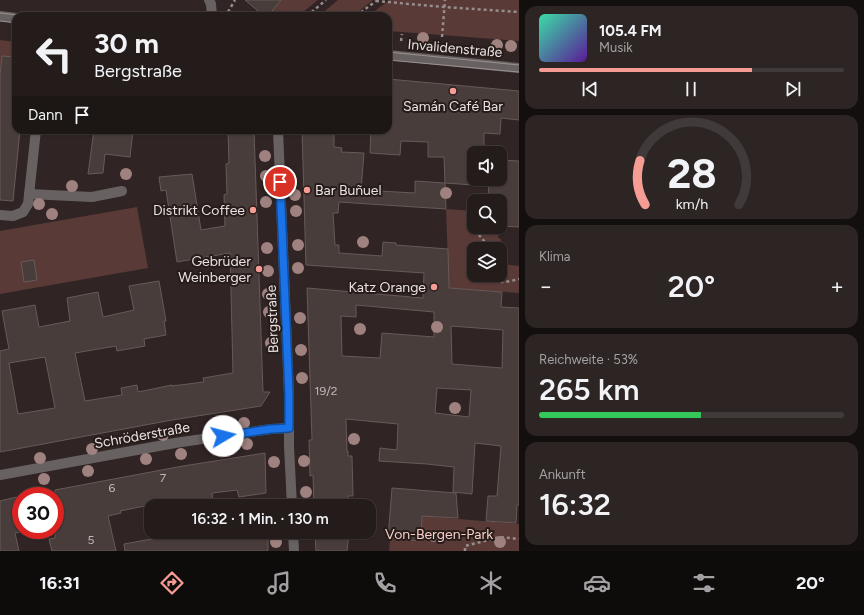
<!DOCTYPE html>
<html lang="de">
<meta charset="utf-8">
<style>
body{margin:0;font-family:Figtree,sans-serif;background:#2c2524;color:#f1f3f6;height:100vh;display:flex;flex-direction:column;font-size:15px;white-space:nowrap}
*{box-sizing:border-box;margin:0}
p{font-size:13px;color:#a3a1a3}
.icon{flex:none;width:22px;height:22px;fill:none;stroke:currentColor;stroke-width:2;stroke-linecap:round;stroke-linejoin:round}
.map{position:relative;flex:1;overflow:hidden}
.sheet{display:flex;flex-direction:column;gap:6px;padding:6px;background:#140f0f;width:345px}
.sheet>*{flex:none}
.hud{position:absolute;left:12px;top:12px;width:380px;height:122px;border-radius:12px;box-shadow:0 1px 3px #0004,0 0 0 1px #413a3a;background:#241c1b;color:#f1f3f6;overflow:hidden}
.buttons{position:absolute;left:467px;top:146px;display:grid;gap:8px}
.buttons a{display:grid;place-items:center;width:40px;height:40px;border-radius:8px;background:#241c1b;box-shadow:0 1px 3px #0004,0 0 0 1px #413a3a;font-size:20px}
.speed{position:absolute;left:12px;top:487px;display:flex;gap:8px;font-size:20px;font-weight:700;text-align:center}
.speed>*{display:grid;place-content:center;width:52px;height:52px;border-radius:50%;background:#241c1b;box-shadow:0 1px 3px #0004,0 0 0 1px #413a3a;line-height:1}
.speed .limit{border:6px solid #d22;background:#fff;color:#111}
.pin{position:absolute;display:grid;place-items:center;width:34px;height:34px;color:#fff;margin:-17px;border:2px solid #fff;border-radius:50%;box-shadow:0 1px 4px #0007}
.me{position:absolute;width:44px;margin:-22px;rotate:82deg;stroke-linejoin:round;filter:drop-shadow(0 0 3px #0008)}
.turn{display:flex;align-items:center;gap:14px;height:84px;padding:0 16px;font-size:18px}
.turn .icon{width:52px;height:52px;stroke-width:2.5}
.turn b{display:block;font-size:28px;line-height:34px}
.then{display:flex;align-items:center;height:38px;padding:0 16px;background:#0003;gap:8px;font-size:15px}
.big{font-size:30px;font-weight:600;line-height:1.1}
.sheet .tile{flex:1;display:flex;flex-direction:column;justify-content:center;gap:6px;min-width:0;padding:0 14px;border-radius:12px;background:#2c2524}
.sheet .dial{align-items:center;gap:0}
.dial svg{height:104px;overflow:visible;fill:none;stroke:#413a3a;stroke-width:7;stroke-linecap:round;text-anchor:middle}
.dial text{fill:#f1f3f6;stroke:none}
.song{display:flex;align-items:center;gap:12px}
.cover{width:48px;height:48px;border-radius:6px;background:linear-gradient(135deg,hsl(160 70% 55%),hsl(270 70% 35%))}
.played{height:4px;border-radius:2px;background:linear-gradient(90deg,#f59c94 70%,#413a3a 70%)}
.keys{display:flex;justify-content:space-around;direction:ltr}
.heat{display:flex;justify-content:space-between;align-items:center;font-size:22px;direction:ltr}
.charge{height:6px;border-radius:3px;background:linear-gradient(90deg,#34c759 53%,#413a3a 0)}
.trip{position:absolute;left:144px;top:499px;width:232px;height:40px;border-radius:12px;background:#241c1b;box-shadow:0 1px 3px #0004,0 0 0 1px #413a3a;font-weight:600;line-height:40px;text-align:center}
.tab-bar{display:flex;height:64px;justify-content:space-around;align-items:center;background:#0e0b0b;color:#a3a1a3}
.tab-bar .icon{width:28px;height:28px}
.tab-bar .active{color:#f59c94}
.tab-bar b{font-size:18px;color:#f1f3f6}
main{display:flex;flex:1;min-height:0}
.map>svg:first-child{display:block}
.green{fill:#593a37;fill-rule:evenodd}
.building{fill:#493d3c;stroke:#675a58;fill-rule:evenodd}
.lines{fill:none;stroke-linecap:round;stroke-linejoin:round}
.path{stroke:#968d8c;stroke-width:2.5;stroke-dasharray:3 3;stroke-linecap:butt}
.minor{stroke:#676261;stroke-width:10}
.tram{stroke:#9a9190;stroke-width:1}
.tree{fill:#9f827f}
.route-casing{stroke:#114b97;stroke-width:10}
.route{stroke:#1a73e8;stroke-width:7}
.poi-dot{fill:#f59c94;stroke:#261c1a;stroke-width:1.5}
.labels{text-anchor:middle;stroke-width:4;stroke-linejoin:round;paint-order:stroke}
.number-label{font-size:12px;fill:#c1b9b8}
.street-label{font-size:14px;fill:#e9e2e1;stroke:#261c1a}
.poi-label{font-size:14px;fill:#e9e2e1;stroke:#261c1a;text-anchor:end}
.park-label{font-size:14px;fill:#f9ceca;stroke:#261c1a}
</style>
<main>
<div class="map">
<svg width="519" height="551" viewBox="0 0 519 551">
<rect width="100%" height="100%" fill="#302524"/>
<g class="green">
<path d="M245,0H318L298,16H264Z"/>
<path d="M338,0H373L353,16H319Z"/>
<path d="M389,0H519V41L388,31V16H373C374,9 384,5 389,0Z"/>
<path d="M0,40L16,42V57L2,56L0,75Z"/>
<path d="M137,207L148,268L0,294V231Z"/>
<path d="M446,209L474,211V227H499L498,238L501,239V264L519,266V293L449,288ZM474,249H500V275H474Z"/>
<path d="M422,516L519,524V551H389L390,538L421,541Z"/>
</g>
<g class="building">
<path d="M245,0H281L268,16H264Z"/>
<path d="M2,56L16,57V130H20L13,201L0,200V75Z"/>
<path d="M388,79L519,91V120L501,118L500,134L484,133V153H474V185L445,183L444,157H428V142L401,141L400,155L370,153L371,130H388Z"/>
<path d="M94,130H133L130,157L105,154L103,173L88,174Z"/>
<path d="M228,130H254L263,392H270L261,406L172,420L0,452V351L9,349L2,311L35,305L39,327L70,321L67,298L98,292L103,317L134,310L129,286L159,281L166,321H164L166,335L144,339L145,346L117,351L116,346L75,353L85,401L122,395L121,388L137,385L138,392L172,385V386L204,382L203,378L233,373L230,253L177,262L166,190L161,191L159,177L192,174L201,230L225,226L224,195L227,194L226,164L229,163ZM45,357L55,408L18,414L9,363Z"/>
<path d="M302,130H334V147L342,148L341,152L364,153L361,190L415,193V181L445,183L446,209L339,202L338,213H333L335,245H339V253L382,256L383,242L396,243V245L448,249L449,288L502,292L501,307L519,308V505H517L516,523L486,521L488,496H497L501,446L475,443L472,494L453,492L454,467L427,464L379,461L380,448L397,450L398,424L346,419L347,451H348V456H352L353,496H348L347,506H314L313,475L310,476L309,440H312L307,288L423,298L424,273L306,265ZM356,305L434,312V337L382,333L380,358L342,356L341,316L356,317ZM451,326L503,330L502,368L452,364ZM437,388L471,390L469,417L435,413Z"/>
<path d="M500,160L519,161V227L500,226V201H488L489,179H500Z"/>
<path d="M34,260L37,280L24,282L21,262Z"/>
<path d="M265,453L266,493L239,497L237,490L212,493L214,506H175L174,500L120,511L121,513L108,516L116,551H52L49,539L55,538V490L183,466Z"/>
<path d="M392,488L456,493L458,518L422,516L421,541L388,538Z"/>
<path d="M21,496V532L15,533L19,551H0V501Z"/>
<path d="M179,532H268V551H125L124,544L180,534Z"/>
<path d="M315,532H349L347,551H316Z"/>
</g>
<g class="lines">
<g class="path">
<path d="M376,1L444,7L519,12"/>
<path d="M228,12L235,0"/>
<path d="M307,16L326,0"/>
<path d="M356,16L376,1"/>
<path d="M442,37L445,0"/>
<path d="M401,41L402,34"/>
<path d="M475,230L484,241L487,249"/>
<path d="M491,275C496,286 510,281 519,279"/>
<path d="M465,551V546L500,537L519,539"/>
</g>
<g class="minor">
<path d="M209,0L211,4L212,16"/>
<path d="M0,16L16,18"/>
<path d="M388,55L519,68"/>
<path d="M278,130L289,394V446L292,506"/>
<path d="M29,194L92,197L122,191"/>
<path d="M0,215L13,216L23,212L28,204L36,130"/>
<path d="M0,475L175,443L271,429L289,428"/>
<path d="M293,532L294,551"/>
</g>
<g class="tram">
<path d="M0,13L27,16"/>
<path d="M0,21L16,23"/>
<path d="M388,52L519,65"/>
<path d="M388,60L519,72"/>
</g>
</g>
<g class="tree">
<circle cx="423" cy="38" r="6"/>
<circle cx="497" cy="45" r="6"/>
<circle cx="511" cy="46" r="6"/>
<circle cx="265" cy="156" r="6"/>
<circle cx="126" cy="174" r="6"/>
<circle cx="266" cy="176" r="6"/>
<circle cx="72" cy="186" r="6"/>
<circle cx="446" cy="193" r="6"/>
<circle cx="295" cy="195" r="6"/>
<circle cx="266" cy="202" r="6"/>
<circle cx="39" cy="204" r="6"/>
<circle cx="296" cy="211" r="6"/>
<circle cx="52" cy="214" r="6"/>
<circle cx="363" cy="242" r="6"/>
<circle cx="298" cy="245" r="6"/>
<circle cx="267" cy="248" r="6"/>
<circle cx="298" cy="268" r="6"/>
<circle cx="268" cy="271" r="6"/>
<circle cx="268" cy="294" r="6"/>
<circle cx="269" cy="312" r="6"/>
<circle cx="300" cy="318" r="6"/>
<circle cx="437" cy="327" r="6"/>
<circle cx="360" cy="329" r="6"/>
<circle cx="271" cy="343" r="6"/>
<circle cx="301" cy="350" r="6"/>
<circle cx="302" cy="378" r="6"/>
<circle cx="455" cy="408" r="6"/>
<circle cx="244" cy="423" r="6"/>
<circle cx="213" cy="428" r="6"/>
<circle cx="163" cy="435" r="6"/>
<circle cx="354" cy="439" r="6"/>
<circle cx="247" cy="444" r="6"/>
<circle cx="216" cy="448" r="6"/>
<circle cx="92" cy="449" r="6"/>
<circle cx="181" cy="454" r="6"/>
<circle cx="40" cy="458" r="6"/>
<circle cx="146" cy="459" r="6"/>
<circle cx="304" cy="461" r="6"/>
<circle cx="274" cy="462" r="6"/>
<circle cx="88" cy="471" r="6"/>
<circle cx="44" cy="479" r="6"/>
<circle cx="306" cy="492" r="6"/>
<circle cx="434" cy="536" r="6"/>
<circle cx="276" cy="542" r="6"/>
<circle cx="500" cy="542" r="6"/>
</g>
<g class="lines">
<g class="route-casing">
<path id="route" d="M223,436L271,429L289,428V394L280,182"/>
</g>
<use href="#route" class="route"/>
</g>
<g class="poi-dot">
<circle cx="453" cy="91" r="4"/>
<circle cx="307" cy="190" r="4"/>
<circle cx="253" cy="210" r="4"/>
<circle cx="259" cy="269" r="4"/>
<circle cx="434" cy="287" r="4"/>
</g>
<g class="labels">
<g class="number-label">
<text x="326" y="395">19/2</text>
<text x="163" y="482">7</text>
<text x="112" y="492">6</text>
<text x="91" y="544">5</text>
</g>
<g class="street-label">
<text transform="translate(455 48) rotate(5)" y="5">Invalidenstraße</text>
<text transform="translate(272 319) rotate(-92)" y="5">Bergstraße</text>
<text transform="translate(142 435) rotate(-10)" y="5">Schröderstraße</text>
</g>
<g class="poi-label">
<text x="453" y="111" text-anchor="middle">Samán Café Bar</text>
<text x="315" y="195" text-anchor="start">Bar Buñuel</text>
<text x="245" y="215">Distrikt Coffee</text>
<text x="251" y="266">Gebrüder<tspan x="251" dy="16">Weinberger</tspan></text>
<text x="426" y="292">Katz Orange</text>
</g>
<g class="park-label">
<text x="439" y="539">Von-Bergen-Park</text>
</g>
</g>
</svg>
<div class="buttons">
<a><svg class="icon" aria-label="sound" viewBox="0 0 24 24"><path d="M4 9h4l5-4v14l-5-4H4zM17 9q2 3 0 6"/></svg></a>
<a><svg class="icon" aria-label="search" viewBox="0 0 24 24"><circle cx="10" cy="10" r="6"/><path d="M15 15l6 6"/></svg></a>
<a><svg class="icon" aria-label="layers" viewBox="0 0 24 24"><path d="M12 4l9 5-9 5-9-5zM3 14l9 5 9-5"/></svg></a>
</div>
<div class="speed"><div class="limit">30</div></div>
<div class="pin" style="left:280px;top:182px;background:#d93025"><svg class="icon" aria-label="arrive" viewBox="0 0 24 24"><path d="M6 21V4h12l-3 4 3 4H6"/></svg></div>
<svg class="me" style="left:223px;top:436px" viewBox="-20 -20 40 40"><circle r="19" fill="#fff"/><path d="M0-13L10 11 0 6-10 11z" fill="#1a73e8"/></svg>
<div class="trip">16:32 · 1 Min. · 130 m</div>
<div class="hud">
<div class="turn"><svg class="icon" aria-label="left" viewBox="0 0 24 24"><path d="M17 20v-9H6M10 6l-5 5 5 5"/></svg><div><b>30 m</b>Bergstraße</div></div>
<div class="then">Dann<svg class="icon" aria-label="arrive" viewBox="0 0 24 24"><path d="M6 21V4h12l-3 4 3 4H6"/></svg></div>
</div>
</div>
<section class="sheet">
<div class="tile">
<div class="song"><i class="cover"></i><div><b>105.4 FM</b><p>Musik</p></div></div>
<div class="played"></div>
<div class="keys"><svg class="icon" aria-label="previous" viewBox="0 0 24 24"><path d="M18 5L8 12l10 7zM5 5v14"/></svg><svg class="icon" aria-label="pause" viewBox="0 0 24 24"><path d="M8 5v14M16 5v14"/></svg><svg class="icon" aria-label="next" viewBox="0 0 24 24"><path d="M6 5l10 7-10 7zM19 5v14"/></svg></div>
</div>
<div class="tile dial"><svg viewBox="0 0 100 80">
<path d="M14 69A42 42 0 1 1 86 69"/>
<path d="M14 69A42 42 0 0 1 10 35" stroke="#f59c94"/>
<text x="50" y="56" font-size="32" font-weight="700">28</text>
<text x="50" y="72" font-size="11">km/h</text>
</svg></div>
<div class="tile"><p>Klima</p>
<div class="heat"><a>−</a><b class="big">20°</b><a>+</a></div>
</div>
<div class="tile"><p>Reichweite · 53%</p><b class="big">265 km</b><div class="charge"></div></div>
<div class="tile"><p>Ankunft</p><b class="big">16:32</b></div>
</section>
</main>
<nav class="tab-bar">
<b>16:31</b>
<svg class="icon active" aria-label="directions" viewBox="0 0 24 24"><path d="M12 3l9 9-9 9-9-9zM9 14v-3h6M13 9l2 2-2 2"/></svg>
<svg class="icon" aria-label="music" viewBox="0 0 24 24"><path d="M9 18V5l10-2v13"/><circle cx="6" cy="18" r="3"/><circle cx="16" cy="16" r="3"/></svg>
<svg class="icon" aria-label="phone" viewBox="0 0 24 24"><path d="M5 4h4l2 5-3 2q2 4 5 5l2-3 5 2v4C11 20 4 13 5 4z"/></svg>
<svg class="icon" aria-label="climate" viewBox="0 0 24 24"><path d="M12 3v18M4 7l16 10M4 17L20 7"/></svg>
<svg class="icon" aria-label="car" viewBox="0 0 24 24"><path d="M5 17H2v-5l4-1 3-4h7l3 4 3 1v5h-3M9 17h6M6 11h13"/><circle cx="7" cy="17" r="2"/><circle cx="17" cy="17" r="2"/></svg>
<svg class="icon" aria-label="filters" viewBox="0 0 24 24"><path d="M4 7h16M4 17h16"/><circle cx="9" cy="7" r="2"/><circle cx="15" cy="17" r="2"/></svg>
<b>20°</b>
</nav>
